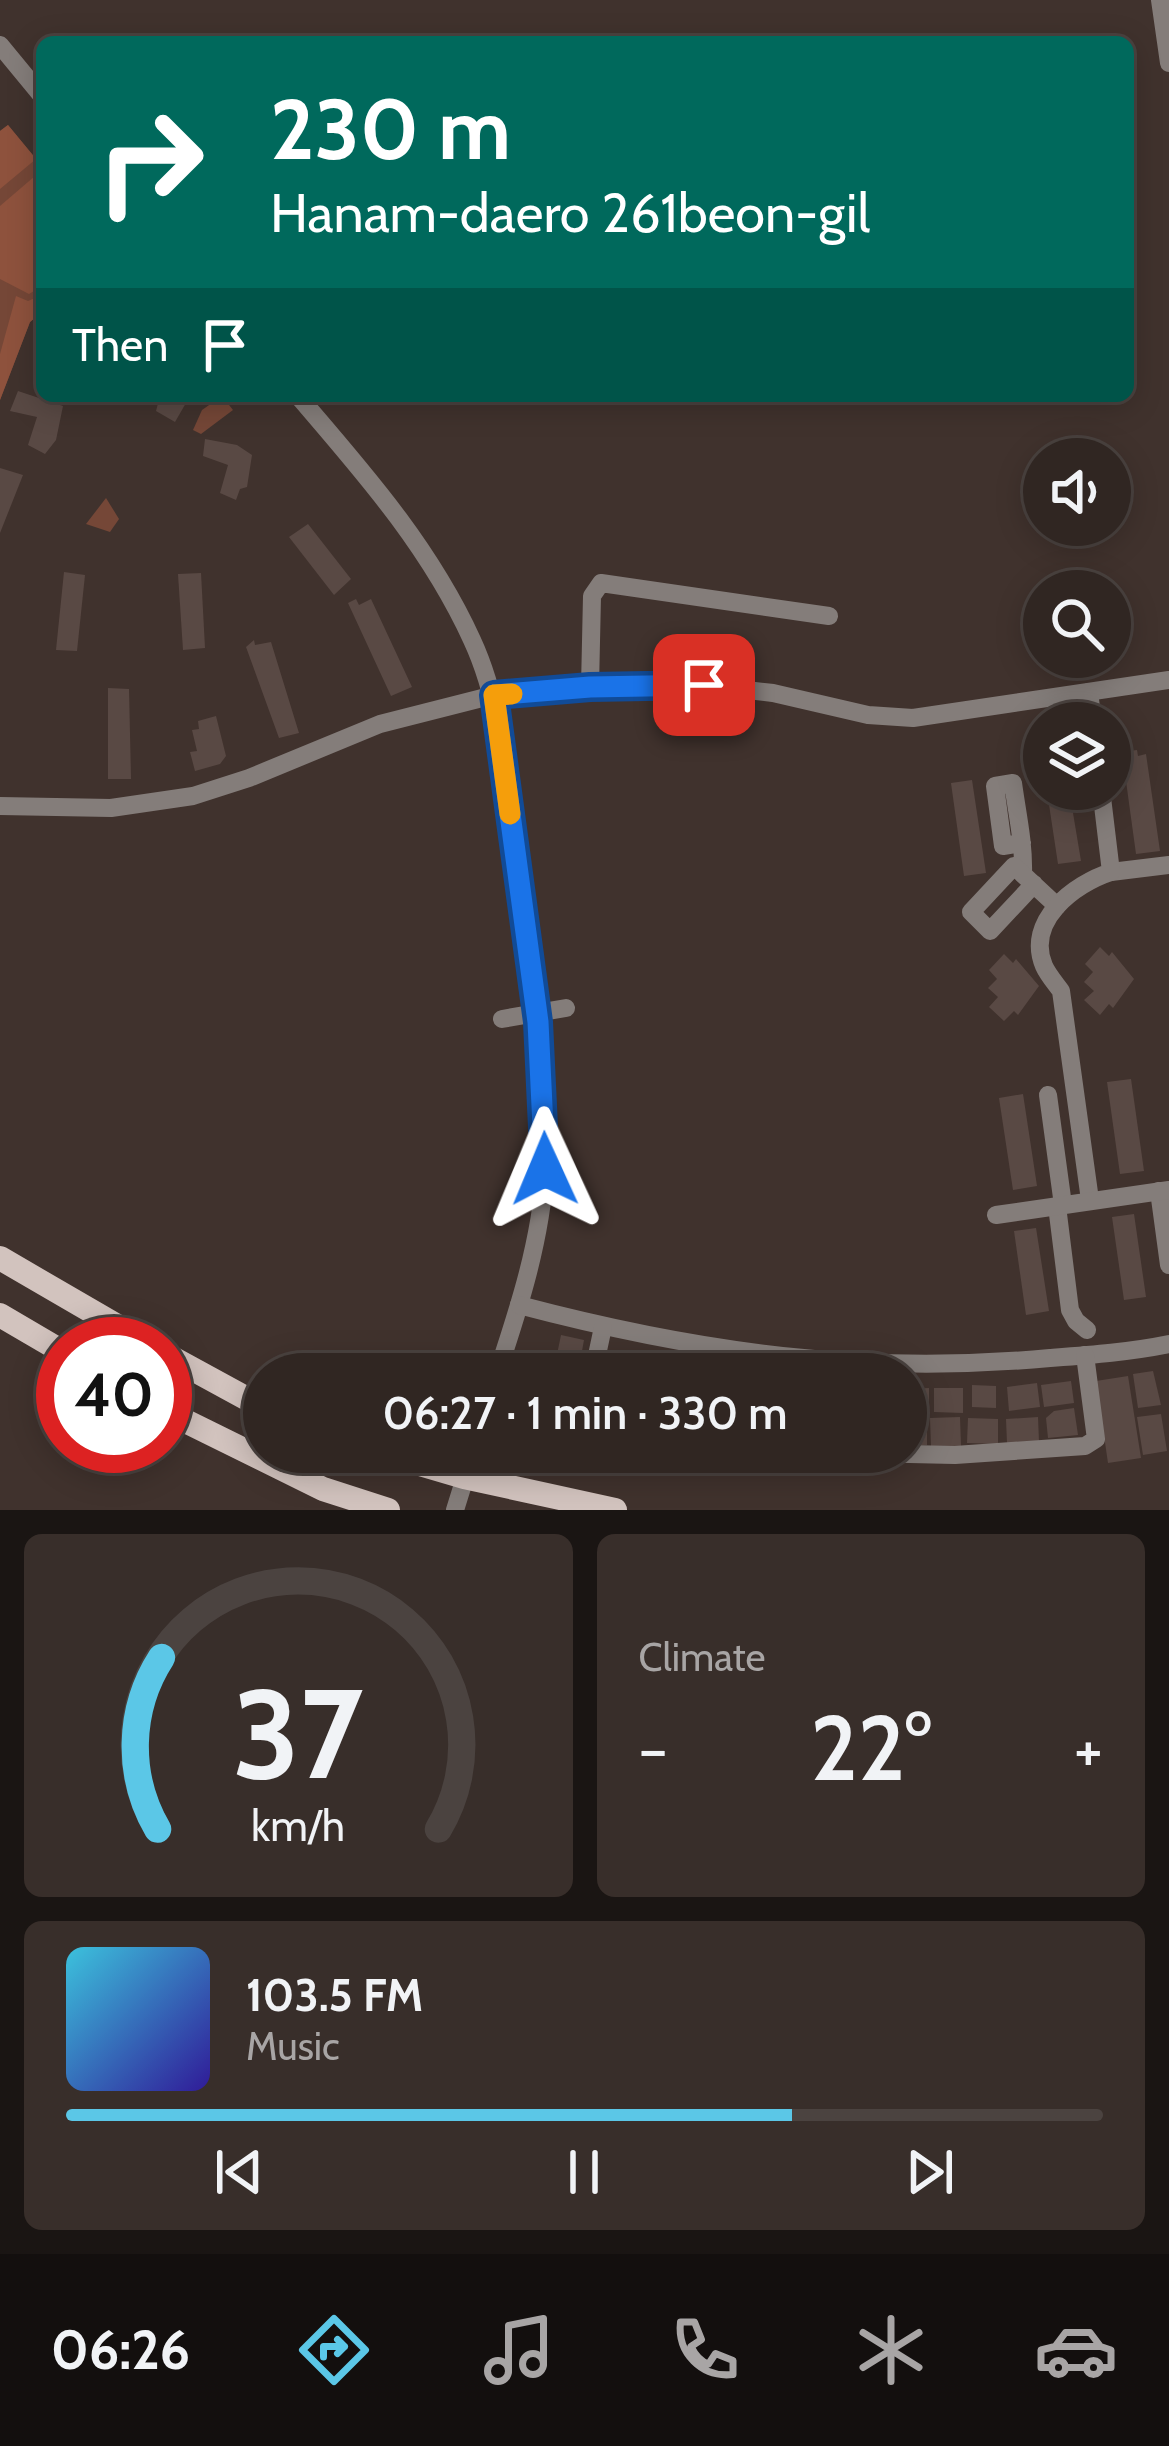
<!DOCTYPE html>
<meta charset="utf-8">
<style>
body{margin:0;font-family:Cabin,sans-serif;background:#382e2a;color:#f1f3f6;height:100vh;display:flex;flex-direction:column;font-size:45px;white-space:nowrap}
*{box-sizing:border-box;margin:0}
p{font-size:39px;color:#a8a5a5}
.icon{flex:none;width:66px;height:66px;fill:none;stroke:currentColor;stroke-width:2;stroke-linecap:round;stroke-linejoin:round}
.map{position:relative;height:1510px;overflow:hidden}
.details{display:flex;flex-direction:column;gap:24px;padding:24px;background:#1a1513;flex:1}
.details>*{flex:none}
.banner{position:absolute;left:36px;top:36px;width:1098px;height:366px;border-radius:18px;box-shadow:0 6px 30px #0003,0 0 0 3px #4b4340;background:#00695c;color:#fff;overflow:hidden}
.fabs{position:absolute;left:1023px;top:438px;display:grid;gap:24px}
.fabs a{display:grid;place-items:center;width:108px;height:108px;border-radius:50%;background:#302622;box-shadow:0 6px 30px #0003,0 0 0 3px #4b4340;font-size:60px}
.speed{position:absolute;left:36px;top:1317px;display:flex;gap:24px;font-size:60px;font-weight:700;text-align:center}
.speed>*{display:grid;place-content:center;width:156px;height:156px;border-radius:50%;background:#302622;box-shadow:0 6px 30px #0003,0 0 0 3px #4b4340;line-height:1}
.speed .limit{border:18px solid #d22;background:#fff;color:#111}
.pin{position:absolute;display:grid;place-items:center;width:102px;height:102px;color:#fff;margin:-51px;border-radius:24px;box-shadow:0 6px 18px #0006}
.me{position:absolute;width:132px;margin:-66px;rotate:359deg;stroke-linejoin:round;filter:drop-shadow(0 0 9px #0008)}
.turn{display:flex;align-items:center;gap:42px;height:252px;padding:0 36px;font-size:54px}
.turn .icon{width:156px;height:156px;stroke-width:2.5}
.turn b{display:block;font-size:84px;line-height:102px}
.then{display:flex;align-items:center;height:114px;padding:0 36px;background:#0003;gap:24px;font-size:45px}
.big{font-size:90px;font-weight:600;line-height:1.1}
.details .tile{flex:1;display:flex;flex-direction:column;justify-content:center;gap:18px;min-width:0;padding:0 42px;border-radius:18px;background:#382e2a}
.details .dial{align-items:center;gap:0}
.dial svg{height:312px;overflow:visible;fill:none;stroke:#4b4340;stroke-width:7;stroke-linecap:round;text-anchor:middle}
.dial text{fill:#f1f3f6;stroke:none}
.song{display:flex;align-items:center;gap:36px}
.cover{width:144px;height:144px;border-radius:18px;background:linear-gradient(135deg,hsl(190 70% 55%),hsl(250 70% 35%))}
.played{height:12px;border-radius:6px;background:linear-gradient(90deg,#5bc7e7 70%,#4b4340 70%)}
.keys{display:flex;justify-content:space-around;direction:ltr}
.heat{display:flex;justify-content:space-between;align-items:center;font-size:66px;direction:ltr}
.details .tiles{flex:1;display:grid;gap:24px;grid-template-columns:1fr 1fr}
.tile:last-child{grid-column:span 2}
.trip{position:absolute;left:243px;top:1353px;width:684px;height:120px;border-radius:60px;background:#302622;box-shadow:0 6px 30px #0003,0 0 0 3px #4b4340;font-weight:600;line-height:120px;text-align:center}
.tabs{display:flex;height:192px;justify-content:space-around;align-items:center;background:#130f0e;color:#a8a5a5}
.tabs .icon{width:84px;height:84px}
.tabs .active{color:#5bc7e7}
.tabs b{font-size:54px;color:#f1f3f6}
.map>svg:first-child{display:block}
.green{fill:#754737}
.forest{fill:#8e523d}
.building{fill:#594944}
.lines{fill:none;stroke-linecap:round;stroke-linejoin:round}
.minor{stroke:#847d7a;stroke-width:18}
.major{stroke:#d2c3be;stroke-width:24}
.minor-bridge{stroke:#847d7a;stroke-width:18}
.route-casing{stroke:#114b97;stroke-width:30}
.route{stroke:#1a73e8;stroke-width:21}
.slow{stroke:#f59e0b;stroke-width:21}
</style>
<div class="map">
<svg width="1169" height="1510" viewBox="0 0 1169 1510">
<rect width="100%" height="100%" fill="#40322d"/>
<g class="green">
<path d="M8,125L42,166V312L30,322L0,400V131Z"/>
<path d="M222,396L233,410L201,434L193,430L202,410Z"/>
<path d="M106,498L119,519L110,532L86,524Z"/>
</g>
<g class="forest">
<path d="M8,125L36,159L0,189V131Z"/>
<path d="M42,170V286L29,294L0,279V206Z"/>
<path d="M42,295V312L30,322L0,400V354L16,296L28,301Z"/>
</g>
<g class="building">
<path d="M18,391L63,406L56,440L45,454L28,445L37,417L10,411Z"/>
<path d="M160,396H190L175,422L156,411Z"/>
<path d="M205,439L237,445L252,455L247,487L240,489L236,500L220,493L228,465L203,456Z"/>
<path d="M0,468L23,475L0,533Z"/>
<path d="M308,524L351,579L334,595L289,537Z"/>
<path d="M64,572L85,575L77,651L56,650Z"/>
<path d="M201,573L205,648L183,650L178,574Z"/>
<path d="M356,599L359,605L371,599L412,687L391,696L348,603Z"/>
<path d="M254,640L255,645L271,642L299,733L279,738L246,647Z"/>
<path d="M108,688L129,689L131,779H108Z"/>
<path d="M216,716L226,756L220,764L195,771L190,752L197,751L192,730L199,729L198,721Z"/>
<path d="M1137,750L1138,756L1146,754L1160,851L1136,854L1122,752Z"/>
<path d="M972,780L986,873L964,876L951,783Z"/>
<path d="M1070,795L1081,861L1058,864L1048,798Z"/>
<path d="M1100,947L1109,956L1112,952L1134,979L1113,1008L1109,1004L1100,1015L1084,1000L1094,991L1084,982L1093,972L1085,964Z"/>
<path d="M1004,954L1013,963L1016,959L1039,986L1018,1015L1014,1011L1004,1021L989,1007L998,997L988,988L997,979L989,970Z"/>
<path d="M1131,1079L1144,1171L1120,1174L1107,1082Z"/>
<path d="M1023,1094L1037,1186L1013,1190L999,1098Z"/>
<path d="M1134,1214L1146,1297L1124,1300L1112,1217Z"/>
<path d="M1036,1228L1049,1311L1026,1315L1014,1231Z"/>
<path d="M561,1335L584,1340L582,1351L590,1353L586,1374H553Z"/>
<path d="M615,1350L644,1356L638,1374H610Z"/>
<path d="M653,1361L686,1365L685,1374H652Z"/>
<path d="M695,1366L723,1370V1374H694Z"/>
<path d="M1153,1371L1161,1405L1138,1408L1133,1374Z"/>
<path d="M1128,1376L1141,1458L1108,1463L1096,1381Z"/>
<path d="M1071,1381L1074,1403L1044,1407L1041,1385Z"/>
<path d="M1037,1383L1040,1407L1009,1411L1007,1387Z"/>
<path d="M972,1385L996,1386V1408L972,1407Z"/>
<path d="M929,1388V1415H906V1389Z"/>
<path d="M934,1388H963V1413L934,1412Z"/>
<path d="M1074,1408L1078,1435L1048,1438L1046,1418L1054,1411Z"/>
<path d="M1161,1414L1167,1451L1143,1455L1137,1417Z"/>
<path d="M960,1417L961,1446H931L930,1418Z"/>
<path d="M1038,1417L1039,1442L1007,1443L1006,1419Z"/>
<path d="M968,1418L998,1419V1444L967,1443Z"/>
<rect x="906" y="1420" width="21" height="25"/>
</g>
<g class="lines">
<g class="minor">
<path d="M1160,0L1169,63"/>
<path d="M0,45L42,96"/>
<path d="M298,396C364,473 429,546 472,640C505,711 507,794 518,871C531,969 551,1071 545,1170C541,1240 519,1308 497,1374"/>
<path d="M590,687L592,596L601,583L829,616"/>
<path d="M1089,692L1093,723"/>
<path d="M0,806L111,808L193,796L249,778L380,724L494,695L590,687L704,685L773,693L868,715L913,718L1169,680"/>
<path d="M1022,843L1003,846L995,786L1013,783C1017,813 1024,843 1023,874"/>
<path d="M1111,872L1169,865"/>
<path d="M1034,884L990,931L971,912L1014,866L1057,906"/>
<path d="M1048,1095L1063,1205"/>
<path d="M1159,1191L1169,1265"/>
<path d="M1090,1200L1061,991C1056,984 1048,975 1044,966C1025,921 1074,884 1111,872L1101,789"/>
<path d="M1057,1206L1070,1310L1076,1321L1087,1330"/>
<path d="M996,1215L1169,1190"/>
<path d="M519,1305C701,1353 862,1375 1050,1358C1089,1355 1130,1352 1169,1344"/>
<path d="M593,1374L603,1327"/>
<path d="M818,1452L955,1455L1085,1446L1096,1439L1085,1355"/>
<path d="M455,1510L473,1452"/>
</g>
<g class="major">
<path d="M0,1258L148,1344"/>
<path d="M0,1315L63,1352"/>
<path d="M165,1354L264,1408"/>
<path d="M165,1411L323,1489L388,1510"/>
<path d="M379,1452L464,1477L615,1510"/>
</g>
<path class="minor-bridge" d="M502,1019L566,1008"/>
</g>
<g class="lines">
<g class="route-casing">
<path id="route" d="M545,1169L538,1022L494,695L590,687L704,685"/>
</g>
<use href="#route" class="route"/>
<path class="slow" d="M510,814L494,695L512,694"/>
</g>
</svg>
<div class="fabs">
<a><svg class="icon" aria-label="sound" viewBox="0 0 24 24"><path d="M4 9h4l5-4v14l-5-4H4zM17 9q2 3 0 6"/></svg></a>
<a><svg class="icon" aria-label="search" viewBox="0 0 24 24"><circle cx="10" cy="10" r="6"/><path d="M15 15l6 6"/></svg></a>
<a><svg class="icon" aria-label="layers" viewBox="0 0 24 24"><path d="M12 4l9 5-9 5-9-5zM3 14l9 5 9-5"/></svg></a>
</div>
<div class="speed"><div class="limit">40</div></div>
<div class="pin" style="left:704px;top:685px;background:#d93025"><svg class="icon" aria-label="arrive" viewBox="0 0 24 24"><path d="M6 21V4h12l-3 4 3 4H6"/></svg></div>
<svg class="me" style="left:545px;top:1169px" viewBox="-20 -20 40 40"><path d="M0-17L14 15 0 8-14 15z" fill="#1a73e8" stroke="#fff" stroke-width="4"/></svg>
<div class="trip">06:27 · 1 min · 330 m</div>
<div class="banner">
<div class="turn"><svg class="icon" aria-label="right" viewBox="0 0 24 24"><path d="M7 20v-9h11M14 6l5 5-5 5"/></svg><div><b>230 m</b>Hanam-daero 261beon-gil</div></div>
<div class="then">Then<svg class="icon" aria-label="arrive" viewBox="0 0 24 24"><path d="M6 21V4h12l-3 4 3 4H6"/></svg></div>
</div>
</div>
<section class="details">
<div class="tiles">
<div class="tile dial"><svg viewBox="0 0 100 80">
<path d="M14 69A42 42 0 1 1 86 69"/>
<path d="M14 69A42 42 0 0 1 15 25" stroke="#5bc7e7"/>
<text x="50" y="56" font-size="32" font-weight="700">37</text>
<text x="50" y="72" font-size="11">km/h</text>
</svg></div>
<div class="tile"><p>Climate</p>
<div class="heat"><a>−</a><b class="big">22°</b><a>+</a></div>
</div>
<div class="tile">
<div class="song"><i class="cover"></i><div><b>103.5 FM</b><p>Music</p></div></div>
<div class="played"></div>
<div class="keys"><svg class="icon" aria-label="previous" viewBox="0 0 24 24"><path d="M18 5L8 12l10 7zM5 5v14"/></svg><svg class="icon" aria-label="pause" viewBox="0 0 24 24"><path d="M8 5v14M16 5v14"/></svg><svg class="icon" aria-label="next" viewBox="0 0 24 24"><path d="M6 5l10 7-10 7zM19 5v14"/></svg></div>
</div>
</div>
</section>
<nav class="tabs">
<b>06:26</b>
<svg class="icon active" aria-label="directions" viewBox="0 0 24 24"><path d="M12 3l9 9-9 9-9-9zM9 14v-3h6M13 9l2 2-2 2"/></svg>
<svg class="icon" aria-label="music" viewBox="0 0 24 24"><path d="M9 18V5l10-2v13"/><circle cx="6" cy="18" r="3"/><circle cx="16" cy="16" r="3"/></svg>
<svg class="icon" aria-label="phone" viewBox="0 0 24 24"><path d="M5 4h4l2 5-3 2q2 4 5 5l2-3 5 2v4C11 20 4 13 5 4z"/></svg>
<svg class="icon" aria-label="climate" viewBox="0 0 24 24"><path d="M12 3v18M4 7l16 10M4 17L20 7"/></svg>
<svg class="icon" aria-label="car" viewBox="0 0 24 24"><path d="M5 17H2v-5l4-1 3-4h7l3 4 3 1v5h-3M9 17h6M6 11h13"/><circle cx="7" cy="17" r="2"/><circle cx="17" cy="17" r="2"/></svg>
</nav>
